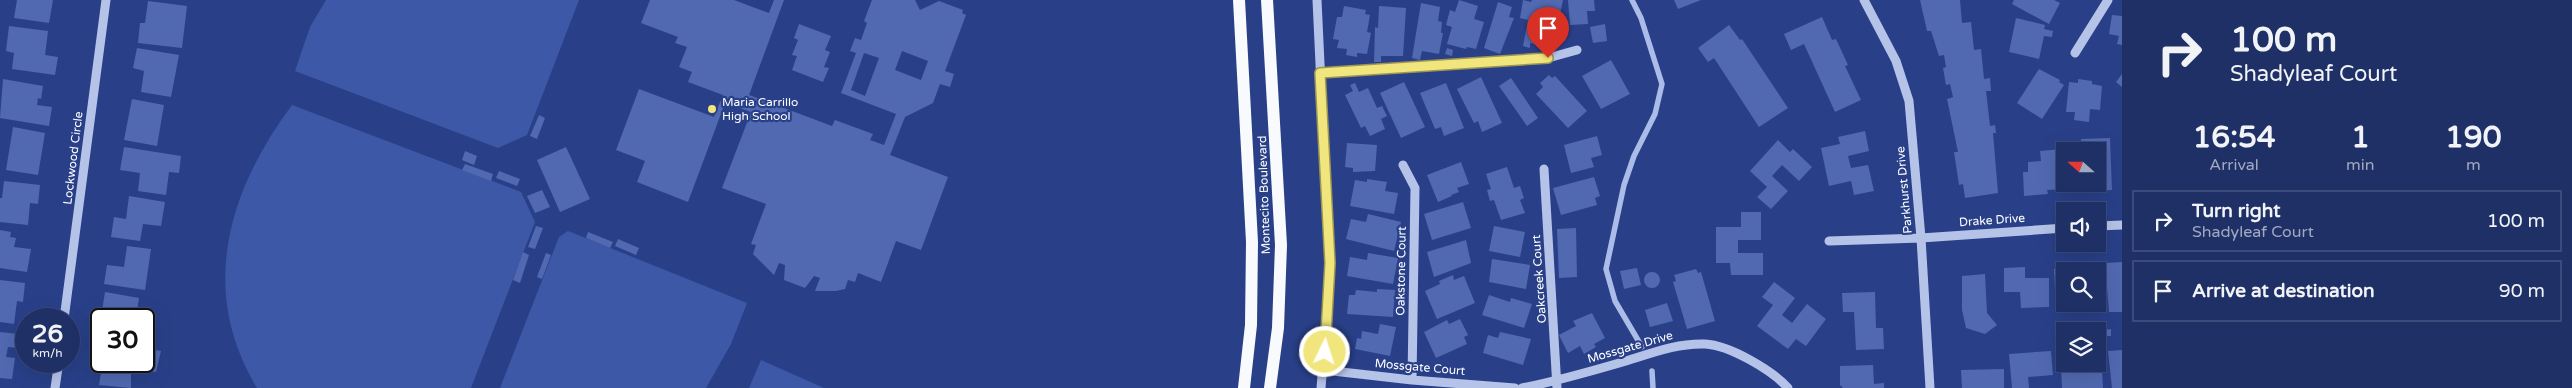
<!DOCTYPE html>
<style>
body{margin:0;font-family:"Varela Round",sans-serif;background:#2c3c70;color:#f1f3f6;height:100vh;display:flex;flex-direction:column;font-size:19px;white-space:nowrap}
*{box-sizing:border-box;margin:0}
p{font-size:16px;color:#a1a9c0}
.icon{flex:none;width:28px;height:28px;fill:none;stroke:currentColor;stroke-width:2;stroke-linecap:round;stroke-linejoin:round}
.map{position:relative;flex:1;overflow:hidden}
.sheet{display:flex;flex-direction:column;background:#1f3067;width:450px}
.sheet>*{flex:none}
.top-card{background:#1f3067;color:#f1f3f6;overflow:hidden}
.needle{width:32px;rotate:291deg}
.controls{position:absolute;left:2056px;top:142px;display:grid;gap:10px}
.controls a{display:grid;place-items:center;width:50px;height:50px;border-radius:0px;background:#1f3067;box-shadow:0 5px 20px #0002,0 0 0 1px #3c4b7b;font-size:25px}
.speed{position:absolute;left:15px;top:308px;display:flex;gap:10px;font-size:25px;font-weight:700;text-align:center}
.speed>*{display:grid;place-content:center;width:65px;height:65px;border-radius:50%;background:#1f3067;box-shadow:0 5px 20px #0002,0 0 0 1px #3c4b7b;line-height:1}
.speed small{font-size:12px;font-weight:400}
.speed .limit{border:2px solid #111;border-radius:8px;background:#fff;color:#111}
.pin{position:absolute;display:grid;place-items:center;width:42px;height:42px;color:#fff;margin:-51px -21px;border-radius:50% 50% 50% 0;rotate:-45deg;box-shadow:0 0 5px #0007}
.pin .icon{rotate:45deg}
.me{position:absolute;width:55px;margin:-28px;rotate:4deg;stroke-linejoin:round;filter:drop-shadow(0 0 4px #0008)}
.turn{display:flex;align-items:center;gap:18px;height:105px;padding:0 25px;font-size:22px}
.turn .icon{width:65px;height:65px;stroke-width:2.5}
.turn b{display:block;font-size:35px;line-height:42px}
.eta{display:flex;justify-content:space-evenly;align-items:center;height:85px;text-align:center}
.eta b{font-size:30px;font-weight:800;line-height:35px}
ul{padding:0;list-style:none}
li{display:flex;align-items:center;gap:15px;height:62px;margin:0 10px 8px;padding:0 15px;border:2px solid #3c4b7b;border-radius:0px}
li div{flex:1}
li b{display:block;font-size:19px}
li em{font-style:normal}
main{display:flex;flex:1;min-height:0}
.map>svg:first-child{display:block}
.green{fill:#3d58a6}
.lines{fill:none;stroke-linecap:round;stroke-linejoin:round}
.stream{stroke:#abbce9;stroke-width:5.5}
.building{fill:#5169b1;fill-rule:evenodd}
.minor{stroke:#b6c3e9;stroke-width:9}
.major{stroke:#f9fafe;stroke-width:12}
.route-casing{stroke:#9c9651;stroke-width:12}
.route{stroke:#f0e67d;stroke-width:9}
.poi-dot{fill:#f0e67d;stroke:#294089;stroke-width:2}
.labels{text-anchor:middle;stroke-width:4.5;stroke-linejoin:round;paint-order:stroke}
.poi-label{font-size:12px;fill:#fff;stroke:#294089;text-anchor:start}
.street-label{font-size:12px;fill:#fff;stroke:#294089}
</style>
<main>
<div class="map">
<svg width="2122" height="388" viewBox="0 0 2122 388">
<rect width="100%" height="100%" fill="#294089"/>
<path class="green" d="M326,0H579L527,135L498,148L295,71L310,27Z
M292,105L521,192L535,222L471,388H257C198,290 228,191 292,105Z
M568,231L747,303L731,344L706,388H500L559,237Z
M761,360L824,388H749Z"/>
<g class="lines">
<path class="stream" d="M1632,0L1641,18L1662,84L1655,114L1634,156L1624,185L1606,269L1615,301L1642,347
M1652,371L1653,388"/>
</g>
<path class="building" d="M17,0H53L49,23L14,18Z
M650,0H734L769,13L774,0H784L749,95L832,126L835,120L873,134L870,140L884,145L896,114L841,93L856,53L850,51L855,38L861,40L867,23L864,21L872,0H915L920,10L939,1L963,10L962,13L966,15L945,71L954,74L950,87L940,84L933,103L905,117L890,155L948,177L921,250L896,241L881,282L858,273L855,282L848,280L845,289L836,291H815L820,278L814,276L805,288L784,280L785,265L779,263L774,275L753,254L756,245L751,244L766,204L722,188L751,112L725,103L688,202L637,182L645,161L616,150L639,89L714,117L723,95L688,82L692,72L679,67L687,47L675,43L678,37L641,23ZM902,51L928,61L921,80L895,70ZM864,53L879,58L865,96L851,90Z
M1459,0L1478,6L1474,19L1484,22L1476,49L1467,47L1466,49L1447,44L1452,27L1446,25L1450,10L1455,12Z
M1523,0L1531,2L1532,0H1563L1554,42L1545,40L1544,46L1530,43V48L1523,46L1528,20L1520,18Z
M1568,0H1594L1595,11H1587L1588,24L1570,25Z
M1674,0H1701L1678,9Z
M1920,0H1960L1962,23L1971,22L1974,50L1981,49L1984,79L1990,78L1991,91H1986L1990,126L1995,125L1996,133H1993L1998,193L1965,198L1963,184L1959,185L1954,152H1958L1947,99L1953,97L1950,84L1946,85L1943,68L1946,67L1944,55L1939,56L1931,31H1927Z
M2014,0H2054L2060,3L2049,24L2012,4Z
M148,1L187,6L182,48L138,43L140,23H145Z
M1498,2L1512,7L1509,17L1514,18L1500,54L1484,48Z
M1421,3L1440,7L1438,21L1442,22L1441,33H1443L1439,54L1422,51L1420,60L1412,58Z
M1344,6L1366,10L1365,14L1370,15L1367,32L1371,33L1367,54L1357,53V57L1346,55L1347,49L1337,48L1339,40L1333,39L1337,17H1342Z
M1379,6L1406,8L1403,56H1381V62H1374L1375,27L1378,28Z
M2112,15L2122,16V45L2117,44L2119,36L2109,34Z
M1822,17L1832,40L1836,39L1848,65L1845,66L1861,100L1835,112L1804,44L1791,50L1784,34Z
M2016,18L2045,25L2044,29L2053,31L2052,37L2044,36L2039,59L2009,52Z
M799,24L831,36L825,50L830,52L824,67L829,68L823,82L792,70L797,56L792,55L798,40L794,38Z
M1605,24L1607,41L1593,43L1590,27Z
M1729,25L1740,40L1742,39L1788,108L1759,127L1714,58L1708,62L1698,48Z
M9,26L48,31L45,55L58,57L55,75L12,69L14,53L6,51Z
M137,48L179,55L171,97L141,92L144,71L133,68Z
M1447,48L1453,50L1452,56L1445,54Z
M1611,60L1630,94L1601,109L1582,76Z
M2039,69L2060,80L2059,82L2064,85L2042,119L2017,103Z
M2122,74V87L2116,82Z
M1549,75L1552,78L1555,76L1587,111L1568,128L1536,94L1543,87L1540,83Z
M1481,77L1502,123L1482,132L1478,121L1474,123L1457,89Z
M1511,78L1538,118L1527,126L1499,86Z
M3,79L43,86L41,99L38,98L37,105L52,107L49,126L0,118Z
M2078,79L2092,81V84L2102,86L2100,110L2090,109L2089,122L2074,120L2075,112H2066L2069,82L2078,83Z
M1404,82L1425,127L1401,138L1380,93Z
M1355,83L1359,92L1368,88L1377,108L1382,106L1387,116L1381,119L1385,129L1370,136L1365,126L1361,128L1345,95L1353,91L1350,85Z
M1446,83L1464,128L1444,136L1441,127L1435,129L1420,93Z
M132,99L164,105L157,146L124,140Z
M539,115L545,118L537,139L530,136Z
M13,127L45,133L38,175L6,170Z
M1865,131L1869,151L1848,156L1851,168L1868,165L1874,191L1854,195L1851,181L1829,186L1821,148L1840,144L1838,137Z
M1597,136L1602,155L1591,158L1594,167L1571,173L1564,145Z
M2110,138L2112,190L2079,192V184H2098V151H2082L2081,139Z
M1778,140L1790,152L1793,149L1812,167L1799,181L1782,165L1772,176L1788,191L1771,209L1757,197L1767,187L1750,171Z
M1347,143L1377,145L1375,171L1353,172V168L1345,167Z
M124,147L181,156L179,173L169,172L166,195L138,191L140,173L120,170Z
M566,147L590,199L560,212L537,160Z
M2063,149L2066,189L2047,190L2048,194L2024,196L2023,172H2028V162L2041,161L2040,151Z
M465,151L477,156L474,165L462,160Z
M1461,162L1469,184L1457,188L1459,192L1451,195L1452,196L1438,202L1427,175Z
M465,164L493,174L491,181L462,170Z
M1507,167L1514,188L1520,186L1524,198L1520,200L1525,213L1501,220L1494,200L1490,201L1487,190L1491,189L1486,174Z
M499,171L520,179L517,186L496,178Z
M1594,177L1600,196L1595,198L1597,205L1561,215L1553,188Z
M1367,179L1387,182L1385,191L1398,193L1394,214L1350,206L1355,180L1367,182Z
M4,181L40,185L38,204L30,203L28,225L0,222V198H2Z
M542,190L550,207L535,213L527,196Z
M129,196L165,202L161,226L143,224L140,241L111,237L114,217L126,219Z
M1463,202L1471,228L1432,240L1424,214Z
M1741,212H1761V240H1738V253H1763V275H1731L1730,263H1716V227H1741Z
M1368,214L1401,222L1394,251L1346,239L1351,219L1366,222Z
M536,226L543,228L535,249L528,247Z
M1494,226L1525,232L1520,257L1489,251Z
M1576,228L1577,277L1559,278L1557,229Z
M0,230L11,232L10,237L16,238L14,247L31,249L27,272L0,268Z
M588,232L613,242L610,248L586,238Z
M618,239L639,248L636,255L615,246Z
M1466,240L1471,263L1434,277L1427,252Z
M127,246L151,249L145,290L104,284L107,265L124,267Z
M523,252L529,255L520,283L513,280Z
M546,253L551,255L542,279L537,277Z
M1368,253L1398,258L1393,284L1347,276L1350,257L1367,260Z
M1492,259L1530,265L1526,289L1489,282Z
M2122,262V312H2109L2105,263Z
M2096,264V271H2065V304H2080L2081,309L2056,310L2054,269Z
M2025,267V278H2049V307L2021,308L2020,292H2004V268Z
M1637,268L1641,285L1624,289L1620,271Z
M1696,269L1698,273L1701,272L1715,321L1687,329L1673,282L1676,281L1674,275Z
M1644 280a8 8 0 1 1 16 0a8 8 0 1 1-16 0Z
M1985,274L1987,313L1997,325L1985,334L1966,328L1962,310V276Z
M1453,275L1454,280L1464,276L1475,303L1437,319L1425,291L1440,284L1439,281Z
M0,280L25,283L23,302L17,301L14,324L0,322Z
M1774,282L1795,298L1782,315L1792,323L1807,304L1826,319L1806,346L1796,339L1788,349L1757,326L1773,305L1762,297Z
M1377,289L1395,290L1393,317L1347,314L1349,295H1355L1356,290L1377,292Z
M105,292L139,298L136,319L101,317Z
M1875,292L1876,328H1883L1884,349L1856,350L1854,312H1843L1842,293Z
M1489,295L1510,302L1511,298L1532,304L1524,328L1482,315Z
M1667,303L1673,321L1650,327L1645,310Z
M1592,313L1605,338L1594,344L1596,347L1584,354L1580,346L1568,353L1559,335L1576,326L1573,321Z
M1460,319L1468,335L1464,337L1467,344L1436,358L1424,332L1447,320L1449,324Z
M1380,324L1396,327L1390,356L1355,349L1357,338L1361,339L1362,331L1378,334Z
M144,328H148L146,341H144Z
M2111,329V336H2104V330Z
M0,332L19,334L20,337L17,348L8,347L6,357L15,358L12,379L0,378Z
M1500,332L1531,339L1523,365L1483,353L1488,335L1498,338Z
M99,340H101V362L95,361Z
M144,348L161,351L156,372L131,368V388L99,385L103,361H144Z
M2122,350V388H2112L2108,351Z
M2051,351L2053,375L2028,377L2029,388H2012L2009,354Z
M2088,364V371H2102L2103,388H2062L2061,365Z
M1873,365L1874,384L1884,383V388H1843L1840,385V366Z
M2004,369V388H1962L1961,370Z"/>
<g class="lines">
<path class="minor" d="M1317,0L1330,277L1321,388
M1864,0L1896,61L1909,101L1921,238L1930,388
M2075,53L2108,0
M1320,73L1548,58L1577,50
M1403,165L1415,188L1412,380
M1544,169L1557,388
M2098,226L2122,225
M1829,241L1921,238L2065,228
M64,319L106,0
M1324,370L1412,380L1515,388
M55,388L59,361
M1522,388C1558,381 1592,371 1626,361C1652,353 1677,343 1705,344C1729,345 1772,370 1788,388"/>
<path class="major" d="M1239,0L1252,242L1251,325L1244,388
M1267,0L1281,245L1278,328L1270,388"/>
</g>
<g class="lines">
<defs>
<path id="route" d="M1325,352L1330,263L1320,73L1548,58"/>
</defs>
<use href="#route" class="route-casing"/>
<use href="#route" class="route"/>
</g>
<circle class="poi-dot" cx="712" cy="109" r="5"/>
<g class="labels">
<g class="poi-label">
<text x="722" y="106">Maria Carrillo<tspan x="722" dy="14">High School</tspan></text>
</g>
<g class="street-label">
<text transform="translate(73 158) rotate(-83)" y="4">Lockwood Circle</text>
<text transform="translate(1904 190) rotate(-95)" y="4">Parkhurst Drive</text>
<text transform="translate(1264 195) rotate(-92)" y="4">Montecito Boulevard</text>
<text transform="translate(1992 220) rotate(-4)" y="4">Drake Drive</text>
<text transform="translate(1401 271) rotate(-89)" y="4">Oakstone Court</text>
<text transform="translate(1539 279) rotate(-94)" y="4">Oakcreek Court</text>
<text transform="translate(1630 347) rotate(-16)" y="4">Mossgate Drive</text>
<text transform="translate(1420 367) rotate(5)" y="4">Mossgate Court</text>
</g>
</g>
</svg>
<div class="controls">
<a><svg class="needle" viewBox="-14 -14 28 28"><path d="M0-13l5 13h-10z" fill="#e53935"/><path d="M0 13l5-13h-10z" fill="#a1a9c0"/></svg></a>
<a><svg class="icon" aria-label="sound" viewBox="0 0 24 24"><path d="M4 9h4l5-4v14l-5-4H4zM17 9q2 3 0 6"/></svg></a>
<a><svg class="icon" aria-label="search" viewBox="0 0 24 24"><circle cx="10" cy="10" r="6"/><path d="M15 15l6 6"/></svg></a>
<a><svg class="icon" aria-label="layers" viewBox="0 0 24 24"><path d="M12 4l9 5-9 5-9-5zM3 14l9 5 9-5"/></svg></a>
</div>
<div class="speed"><div>26<small>km/h</small></div><div class="limit">30</div></div>
<div class="pin" style="left:1548px;top:58px;background:#d93025"><svg class="icon" aria-label="arrive" viewBox="0 0 24 24"><path d="M6 21V4h12l-3 4 3 4H6"/></svg></div>
<svg class="me" style="left:1325px;top:352px" viewBox="-20 -20 40 40"><circle r="17" fill="#f0e67d" stroke="#fff" stroke-width="3"/><path d="M0-11L8 9 0 5-8 9z" fill="#fff"/></svg>
</div>
<section class="sheet">
<div class="top-card">
<div class="turn"><svg class="icon" aria-label="right" viewBox="0 0 24 24"><path d="M7 20v-9h11M14 6l5 5-5 5"/></svg><div><b>100 m</b>Shadyleaf Court</div></div>
</div>
<div class="eta">
<div><b>16:54</b><p>Arrival</p></div>
<div><b>1</b><p>min</p></div>
<div><b>190</b><p>m</p></div>
</div>
<ul>
<li><svg class="icon" aria-label="right" viewBox="0 0 24 24"><path d="M7 20v-9h11M14 6l5 5-5 5"/></svg><div><b>Turn right</b><p>Shadyleaf Court</p></div><em>100 m</em></li>
<li><svg class="icon" aria-label="arrive" viewBox="0 0 24 24"><path d="M6 21V4h12l-3 4 3 4H6"/></svg><div><b>Arrive at destination</b></div><em>90 m</em></li>
</ul>
</section>
</main>
